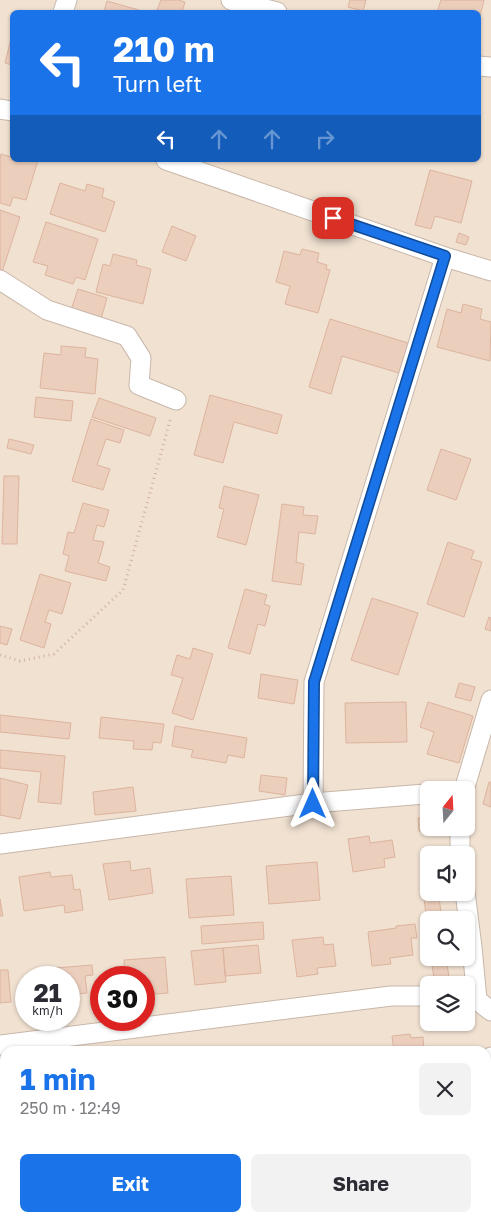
<!DOCTYPE html>
<meta charset="utf-8">
<style>
body{margin:0;font-family:"Golos Text",sans-serif;background:#f2f2f3;color:#2b2b33;height:100vh;display:flex;flex-direction:column;font-size:19px;white-space:nowrap}
*{box-sizing:border-box;margin:0}
p{font-size:16px;color:#7c7c81}
.icon{flex:none;width:28px;height:28px;fill:none;stroke:currentColor;stroke-width:2;stroke-linecap:round;stroke-linejoin:round}
.map{position:relative;flex:1;overflow:hidden}
.sheet{position:absolute;left:0px;top:1046px;width:491px;height:176px;display:flex;flex-direction:column;background:#fff;border-radius:15px 15px 0 0;box-shadow:0 1px 4px #0004}
.sheet>*{flex:none}
.hud{position:absolute;left:10px;top:10px;width:471px;height:152px;border-radius:8px;box-shadow:0 1px 4px #0004;background:#1a73e8;color:#fff;overflow:hidden}
.needle{width:32px;rotate:18deg}
.tools{position:absolute;left:420px;top:781px;display:grid;gap:10px}
.tools a{display:grid;place-items:center;width:55px;height:55px;border-radius:8px;background:#fff;box-shadow:0 1px 4px #0004;font-size:25px}
.speed{position:absolute;left:15px;top:966px;display:flex;gap:10px;font-size:25px;font-weight:700;text-align:center}
.speed>*{display:grid;place-content:center;width:65px;height:65px;border-radius:50%;background:#fff;box-shadow:0 1px 4px #0004;line-height:1}
.speed small{font-size:12px;font-weight:400}
.speed .limit{border:8px solid #d22;background:#fff;color:#111}
.pin{position:absolute;display:grid;place-items:center;width:42px;height:42px;color:#fff;margin:-21px;border-radius:10px;box-shadow:0 2px 8px #0006}
.me{position:absolute;width:55px;margin:-28px;rotate:0deg;stroke-linejoin:round;filter:drop-shadow(0 0 4px #0008)}
.turn{display:flex;align-items:center;gap:18px;height:105px;padding:0 20px;font-size:22px}
.turn .icon{width:65px;height:65px;stroke-width:2.5}
.turn b{display:block;font-size:35px;line-height:42px}
.lanes{display:flex;align-items:center;height:48px;padding:0 20px;background:#0003;justify-content:center;gap:25px;direction:ltr}
.lanes .off{opacity:.35}
.round{display:grid;place-items:center;flex:none;width:52px;height:52px;border-radius:8px;background:#f2f2f3}
.headline{display:flex;align-items:center;justify-content:space-between;height:85px;padding:0 20px}
h1{font-size:30px;font-weight:700;line-height:38px;color:#1a73e8}
.primary-button{display:flex;gap:10px;margin-top:auto;padding:10px 20px}
.primary-button a{flex:1;height:58px;border-radius:8px;background:#1a73e8;color:#fff;font-size:20px;font-weight:700;line-height:58px;text-align:center}
.primary-button a+a{background:#f2f2f3;color:#2b2b33}
.map>svg:first-child{display:block}
.residential{fill:#f0e1d1;fill-rule:evenodd}
.building{fill:#eccebc;stroke:#ddb49e}
.lines{fill:none;stroke-linecap:round;stroke-linejoin:round}
.minor-casing{stroke:#c9b7aa;stroke-width:21}
.path{stroke:#d1b19f;stroke-width:3;stroke-dasharray:1 4;stroke-linecap:butt}
.minor{stroke:#fff;stroke-width:19}
.route-casing{stroke:#114b97;stroke-width:12}
.route{stroke:#1a73e8;stroke-width:9}
</style>
<div class="map">
<svg width="491" height="1222" viewBox="0 0 491 1222">
<rect width="100%" height="100%" fill="#faf0e1"/>
<path class="residential" d="M0,0H491V1222H0ZM12,12H479V160H12ZM429,790H466V828H429ZM429,855H466V892H429ZM429,920H466V958H429ZM26,978H69V1020H26ZM101,978H144V1020H101ZM429,985H466V1022H429ZM5,1051H486V1218H5Z"/>
<path class="building" d="M161,0H178L185,2L182,12H165L157,10Z
M350,0H366L363,11L348,7Z
M441,0H484L479,21V12H437Z
M107,1L139,10L138,12H104Z
M12,35V65L5,63Z
M12,151V160H38L26,200L13,197L10,206L0,203V159L1,154L11,157Z
M430,170L472,181L461,223L435,216L431,229L415,225Z
M60,183L85,191L87,184L104,189L102,197L115,202L105,232L50,214Z
M0,210L20,217L2,272L0,271Z
M46,222L98,239L85,280L76,277L73,284L45,275L48,266L33,262Z
M172,226L196,236L186,261L162,252Z
M459,233L469,237L466,245L456,242Z
M302,249L319,253L317,262L327,265L326,269L330,270L318,313L285,304L290,286L276,282L284,251L300,255Z
M113,254L137,260L136,265L151,269L143,304L96,292L103,264L110,266Z
M78,289L107,298L101,319L71,310Z
M463,304L482,309L480,319L491,322L490,361L437,347L447,309L461,313Z
M330,319L408,343L399,373L342,356L331,394L309,387Z
M61,346L86,348L85,357L98,359L95,394L40,388L44,353L61,355Z
M210,395L282,415L277,434L234,422L223,463L194,455Z
M36,397L73,401L71,421L34,417Z
M99,398L156,418L150,436L92,417Z
M91,419L124,430L120,443L106,439L97,465L110,469L103,490L72,481Z
M9,439L34,445L31,454L7,448Z
M441,449L471,459L456,500L427,490Z
M4,476H19L17,544H2Z
M224,486L259,495L246,545L217,537L224,509L219,508Z
M83,503L109,510L104,527L97,525L93,540L104,542L98,563L110,567L106,581L65,571L69,556L63,554L68,532L74,533Z
M282,504L304,507L303,515L318,516L315,534L299,532L296,562L304,564L301,585L272,581Z
M448,542L474,551L471,559L482,562L464,617L427,604Z
M40,574L71,583L62,614L49,610L45,622L51,624L44,648L20,640Z
M245,589L267,595L264,604L270,606L265,626L258,624L250,654L228,648Z
M372,598L418,613L398,675L351,660Z
M489,617L491,618V631L485,629Z
M0,626L12,629L7,645L0,643Z
M193,648L213,654L193,720L172,713L183,678L171,675L177,655L190,659Z
M261,674L298,680L294,704L258,698Z
M459,683L475,687L471,701L455,697Z
M406,702L407,742L346,743L345,703Z
M428,702L473,716L459,763L427,754L434,732L420,727Z
M0,715L71,723L69,739L0,732Z
M101,717L164,724L161,743L153,742L152,750L133,749L134,741L99,738Z
M175,726L247,738L244,758L228,755L226,763L191,757L193,750L172,746Z
M0,750L65,756L61,804L38,802L41,772L0,768Z
M261,775L287,778L285,795L259,791Z
M0,778L28,785L20,819L0,815Z
M489,782H491V807L483,804Z
M133,787L136,811L95,815L93,792Z
M428,817L429,830L419,831L418,818Z
M369,836L370,843L392,840L395,857L384,859L385,867L353,872L348,839Z
M130,861L131,871L150,868L153,893L109,900L103,864Z
M317,862L320,900L269,904L266,866Z
M50,872L51,877L72,875L74,890L80,889L83,910L65,913L64,905L24,911L19,877Z
M231,876L234,915L189,918L186,879Z
M439,897L442,920H429V938L424,899Z
M0,899L3,916H0Z
M263,922L264,939L202,944L201,926Z
M415,924L417,938H411L413,955L390,958L391,964L372,966L368,932L396,928V926Z
M323,937L324,945L333,944L336,966L317,968L318,974L297,977L292,940Z
M258,945L261,973L225,976L223,948Z
M223,948L226,982L195,985L191,951Z
M165,957L168,993L144,995V978H125L124,960Z
M431,958H446L449,977L434,979Z
M92,965L93,975L85,976L87,993L69,995V978H44L43,969Z
M0,970H8L11,1002L0,1003Z
M410,1034L411,1038L423,1037L424,1051H394L392,1036Z
M0,1086H1L2,1090L5,1089V1119L0,1120Z
M0,1127H5V1139L0,1140Z
M486,1189H491V1207L486,1208Z
M5,1193V1218H13V1222H0V1194Z"/>
<g class="lines">
<defs>
<path id="minor" d="M231,0L277,12
M63,12L67,0
M479,66L491,67
M0,109L12,111
M166,160L445,257L491,271
M0,280L47,310L127,336L141,358L139,385L176,400
M464,790L491,700
M313,803L314,682L445,257
M0,844L313,803L425,794L429,795
M460,855V828
M465,892L472,947L477,1000
M466,999L477,1000L491,1011
M0,1045L391,996H429
M491,1057L489,1070L491,1072
M486,1164H491
M334,1222L371,1220L377,1218"/>
</defs>
<use href="#minor" class="minor-casing"/>
<path class="path" d="M0,655L20,661L54,654L123,590L171,417"/>
<use href="#minor" class="minor"/>
</g>
<g class="lines">
<defs>
<path id="route" d="M313,804L314,682L445,256L333,218"/>
</defs>
<use href="#route" class="route-casing"/>
<use href="#route" class="route"/>
</g>
</svg>
<div class="tools">
<a><svg class="needle" viewBox="-14 -14 28 28"><path d="M0-13l5 13h-10z" fill="#e53935"/><path d="M0 13l5-13h-10z" fill="#7c7c81"/></svg></a>
<a><svg class="icon" aria-label="sound" viewBox="0 0 24 24"><path d="M4 9h4l5-4v14l-5-4H4zM17 9q2 3 0 6"/></svg></a>
<a><svg class="icon" aria-label="search" viewBox="0 0 24 24"><circle cx="10" cy="10" r="6"/><path d="M15 15l6 6"/></svg></a>
<a><svg class="icon" aria-label="layers" viewBox="0 0 24 24"><path d="M12 4l9 5-9 5-9-5zM3 14l9 5 9-5"/></svg></a>
</div>
<div class="speed"><div>21<small>km/h</small></div><div class="limit">30</div></div>
<div class="pin" style="left:333px;top:218px;background:#d93025"><svg class="icon" aria-label="arrive" viewBox="0 0 24 24"><path d="M6 21V4h12l-3 4 3 4H6"/></svg></div>
<svg class="me" style="left:313px;top:804px" viewBox="-20 -20 40 40"><path d="M0-17L14 15 0 8-14 15z" fill="#1a73e8" stroke="#fff" stroke-width="4"/></svg>
<div class="hud">
<div class="turn"><svg class="icon" aria-label="left" viewBox="0 0 24 24"><path d="M17 20v-9H6M10 6l-5 5 5 5"/></svg><div><b>210 m</b>Turn left</div></div>
<div class="lanes"><svg class="icon" aria-label="left" viewBox="0 0 24 24"><path d="M17 20v-9H6M10 6l-5 5 5 5"/></svg><svg class="icon off" aria-label="ahead" viewBox="0 0 24 24"><path d="M12 20V5M6 11l6-6 6 6"/></svg><svg class="icon off" aria-label="ahead" viewBox="0 0 24 24"><path d="M12 20V5M6 11l6-6 6 6"/></svg><svg class="icon off" aria-label="right" viewBox="0 0 24 24"><path d="M7 20v-9h11M14 6l5 5-5 5"/></svg></div>
</div>
<section class="sheet">
<div class="headline"><div><h1>1 min</h1><p>250 m · 12:49</p></div><a class="round"><svg class="icon" aria-label="close" viewBox="0 0 24 24"><path d="M6 6l12 12M18 6L6 18"/></svg></a></div>
<div class="primary-button"><a>Exit</a><a>Share</a></div>
</section>
</div>
